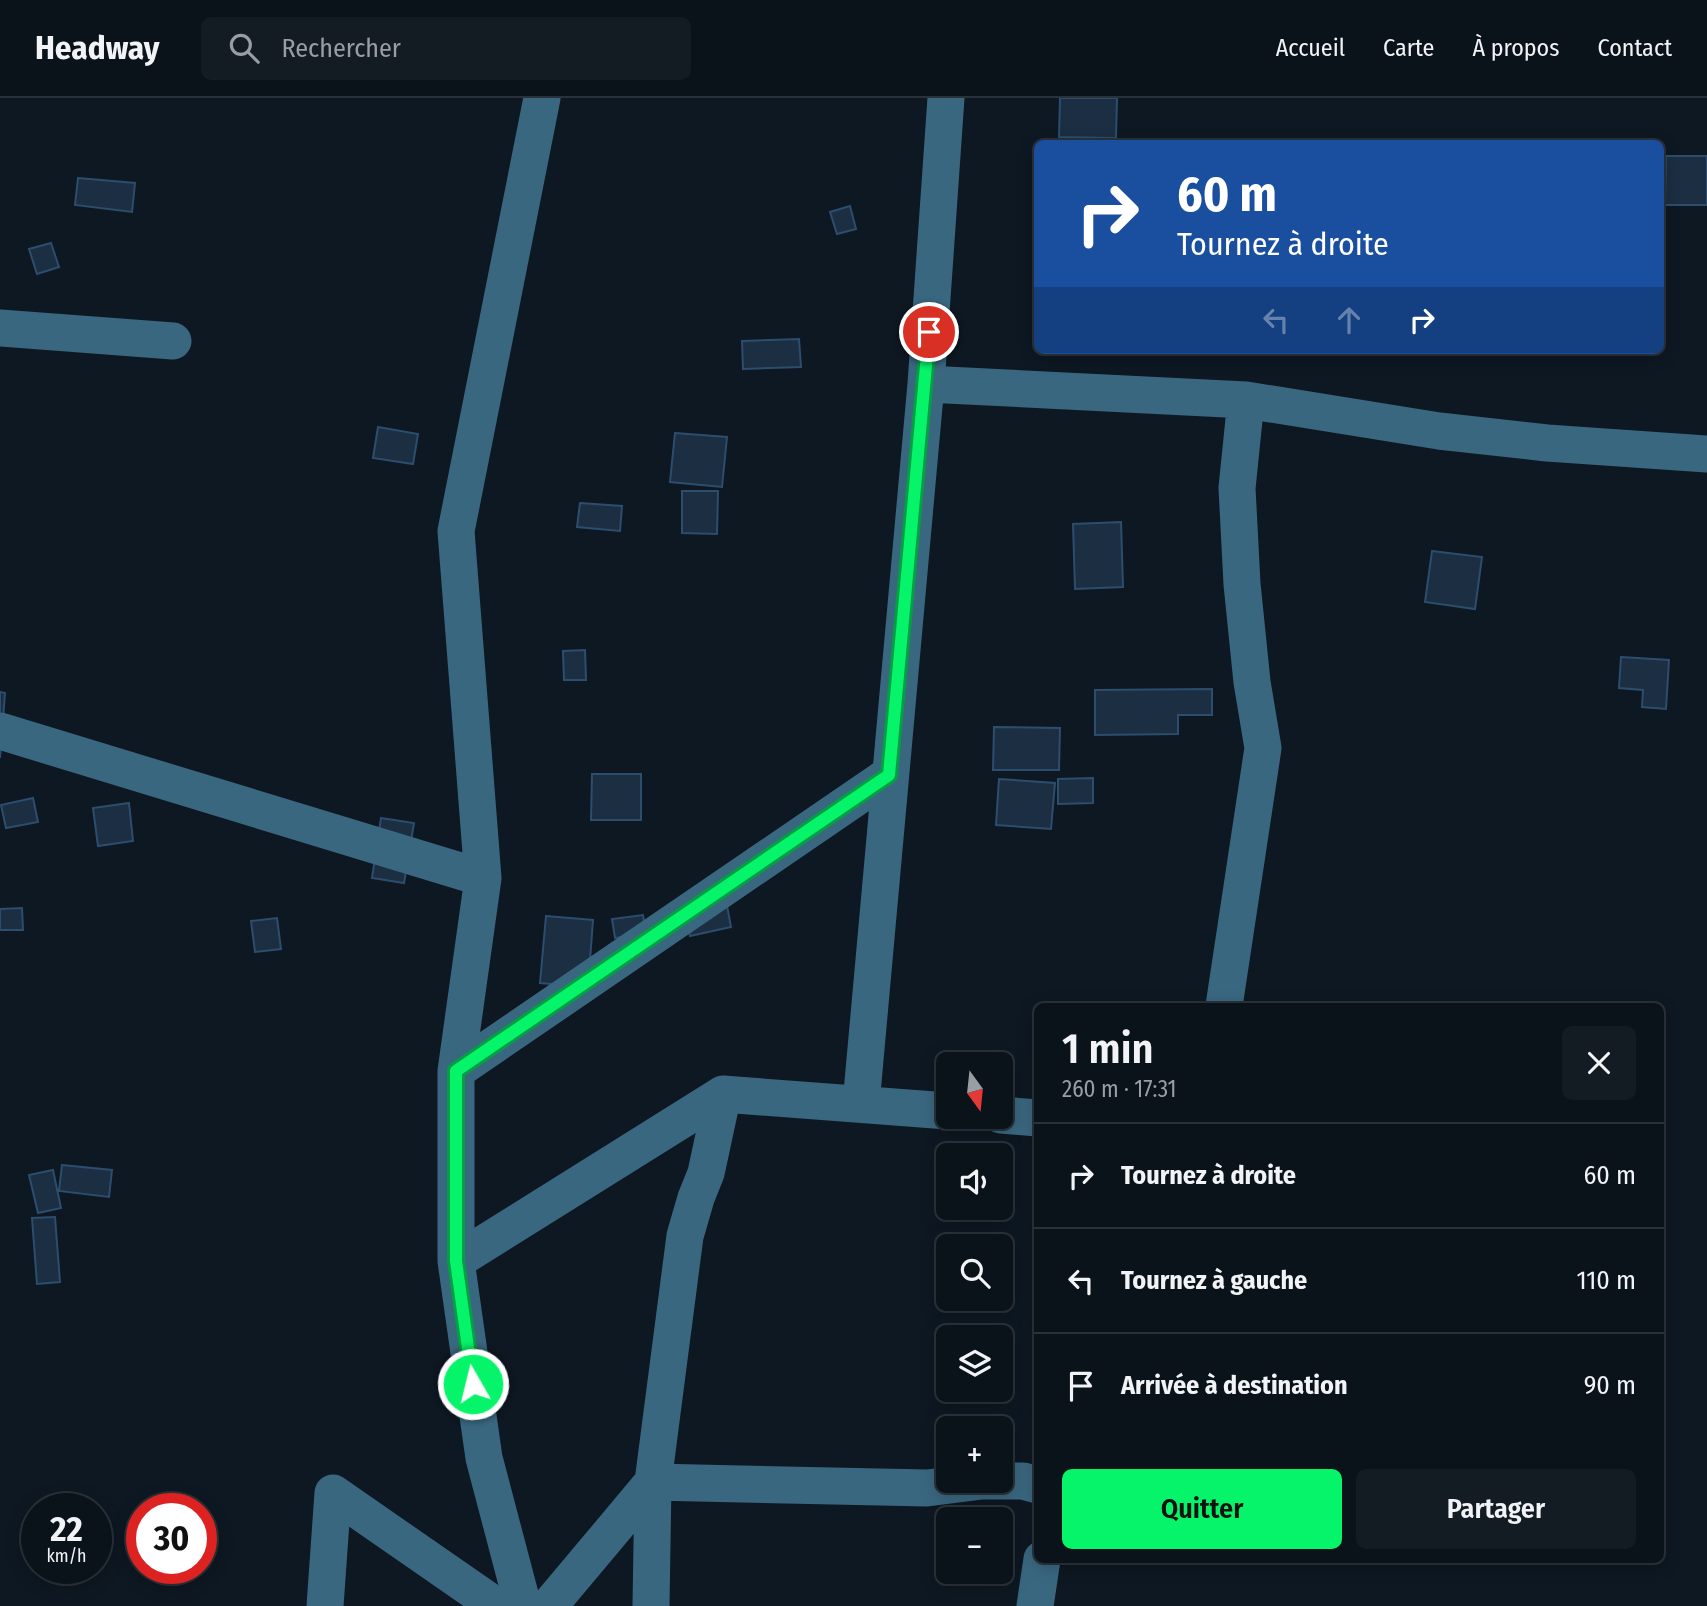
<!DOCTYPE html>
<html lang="fr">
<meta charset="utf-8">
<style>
body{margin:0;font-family:"Fira Sans Condensed",sans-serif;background:#131b23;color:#f1f3f6;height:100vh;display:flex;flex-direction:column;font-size:26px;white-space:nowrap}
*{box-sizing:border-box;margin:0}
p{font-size:23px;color:#999ea2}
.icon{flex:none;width:38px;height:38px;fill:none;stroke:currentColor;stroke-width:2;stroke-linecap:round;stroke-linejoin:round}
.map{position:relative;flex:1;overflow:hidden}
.panel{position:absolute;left:1034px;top:905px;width:630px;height:560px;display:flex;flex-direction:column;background:#0a121a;border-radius:10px;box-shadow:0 4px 18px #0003,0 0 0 2px #2a3239}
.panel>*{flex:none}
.guide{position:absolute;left:1034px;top:42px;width:630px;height:214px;border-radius:10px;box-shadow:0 4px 18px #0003,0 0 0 2px #2a3239;background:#1a4fa0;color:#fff;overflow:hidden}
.needle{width:46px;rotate:165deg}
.buttons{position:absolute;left:936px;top:954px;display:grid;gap:14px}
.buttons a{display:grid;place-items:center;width:77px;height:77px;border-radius:10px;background:#0a121a;box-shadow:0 4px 18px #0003,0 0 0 2px #2a3239;font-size:35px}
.speed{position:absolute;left:21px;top:1395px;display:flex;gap:14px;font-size:35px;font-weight:700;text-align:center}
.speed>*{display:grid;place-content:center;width:91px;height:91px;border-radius:50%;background:#0a121a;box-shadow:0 4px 18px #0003,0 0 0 2px #2a3239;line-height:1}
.speed small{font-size:18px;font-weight:400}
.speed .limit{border:10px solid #d22;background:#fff;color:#111}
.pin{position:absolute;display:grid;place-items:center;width:60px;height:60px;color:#fff;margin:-30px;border:4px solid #fff;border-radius:50%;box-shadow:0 2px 7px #0007}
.me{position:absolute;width:77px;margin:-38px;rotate:352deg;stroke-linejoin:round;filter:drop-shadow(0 0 5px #0008)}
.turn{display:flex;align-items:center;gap:24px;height:147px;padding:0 28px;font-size:32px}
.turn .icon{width:91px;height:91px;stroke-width:2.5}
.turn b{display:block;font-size:49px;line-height:60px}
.lanes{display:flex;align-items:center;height:66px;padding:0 28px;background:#0003;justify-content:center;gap:35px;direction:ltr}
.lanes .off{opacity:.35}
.round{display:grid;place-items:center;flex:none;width:74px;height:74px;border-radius:10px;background:#131b23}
.overview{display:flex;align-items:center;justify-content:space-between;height:119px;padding:0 28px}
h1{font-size:42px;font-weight:600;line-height:52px}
.action{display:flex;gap:14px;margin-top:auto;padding:14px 28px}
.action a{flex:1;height:80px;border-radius:10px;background:#06f469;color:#111;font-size:28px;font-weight:600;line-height:80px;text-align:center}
.action a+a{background:#131b23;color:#f1f3f6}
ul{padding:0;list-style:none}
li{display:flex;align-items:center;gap:21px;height:105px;padding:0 28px;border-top:2px solid #2a3239}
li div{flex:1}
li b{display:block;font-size:26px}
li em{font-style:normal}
header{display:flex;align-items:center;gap:42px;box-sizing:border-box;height:98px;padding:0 35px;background:#0a121a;border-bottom:2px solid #2a3239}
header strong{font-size:33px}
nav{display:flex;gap:38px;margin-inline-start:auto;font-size:24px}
.search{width:490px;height:63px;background:#131b23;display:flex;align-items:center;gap:18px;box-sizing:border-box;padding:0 24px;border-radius:10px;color:#999ea2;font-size:26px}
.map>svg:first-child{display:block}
.building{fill:#1b2e42;stroke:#2d4d6e;stroke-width:2}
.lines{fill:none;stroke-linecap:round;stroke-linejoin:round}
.minor{stroke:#3a6780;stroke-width:37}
.route-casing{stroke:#049f44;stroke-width:18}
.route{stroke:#06f469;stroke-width:12}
</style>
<header>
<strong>Headway</strong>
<div class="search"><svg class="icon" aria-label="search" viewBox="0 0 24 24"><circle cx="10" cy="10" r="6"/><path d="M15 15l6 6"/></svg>Rechercher</div>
<nav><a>Accueil</a><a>Carte</a><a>À propos</a><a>Contact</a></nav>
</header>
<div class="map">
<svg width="1707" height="1508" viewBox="0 0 1707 1508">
<rect width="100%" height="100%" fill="#0e1822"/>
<path class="building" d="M1060,0H1117L1116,40L1059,39Z
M1666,58H1707V107H1665Z
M78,80L135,85L132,114L75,107Z
M850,108L856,131L837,136L830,114Z
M51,145L59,169L37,176L29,151Z
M799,241L801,269L743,271L742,243Z
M378,329L418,336L413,366L373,360Z
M675,335L727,339L722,389L670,384Z
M682,393H718L717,436L682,435Z
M580,405L622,408L620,433L577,429Z
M1121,424L1123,489L1075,491L1073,426Z
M1432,453L1482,459L1475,511L1425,504Z
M585,552L586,582H564L563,553Z
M1621,559L1669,562L1666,611L1642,609L1643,592L1619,590Z
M1212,591V617H1178V636L1095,637V592Z
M0,594L5,595L0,660Z
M994,629L1060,630L1059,672H993Z
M592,676H641V722H591Z
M1093,680V705L1058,706V681Z
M999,681L1055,685L1051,731L996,727Z
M33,700L38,724L6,730L1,707Z
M129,705L133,743L98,748L93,710Z
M381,720L414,725L404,785L372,780Z
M726,802L731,829L690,838L684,811Z
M22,810L23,832H0V811Z
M643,817L646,835L615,840L612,821Z
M546,818L593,822L588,889L540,885Z
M277,820L281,851L255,854L251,823Z
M62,1067L112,1072L109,1099L59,1093Z
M53,1072L61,1110L38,1115L29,1077Z
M55,1119L60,1184L37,1186L32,1120Z"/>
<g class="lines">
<path class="minor" d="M0,230L173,243
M926,286L1246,302L1439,333L1547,345L1707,356
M0,633L483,780
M1224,908L1263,650L1252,584L1242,486L1237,390L1246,302
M456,973L889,677
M861,1006L926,286L946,0
M1001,1017L1038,1020
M456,1163L723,996L948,1013
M653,1384L927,1390L982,1383H1023L1038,1387
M333,1395L496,1508
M325,1508L333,1395
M523,1508L484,1360L456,1163V973L483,780L456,433L542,0
M549,1508L653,1384
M651,1508L653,1384L685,1138L696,1100L706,1075L723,996
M1035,1508L1042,1461"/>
</g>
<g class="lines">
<defs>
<path id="route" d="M473,1286L456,1163V973L889,677L929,234"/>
</defs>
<use href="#route" class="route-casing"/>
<use href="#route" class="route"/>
</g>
</svg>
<div class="buttons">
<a><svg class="needle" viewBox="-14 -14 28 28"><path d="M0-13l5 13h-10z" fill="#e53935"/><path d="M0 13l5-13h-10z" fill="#999ea2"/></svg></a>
<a><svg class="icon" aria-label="sound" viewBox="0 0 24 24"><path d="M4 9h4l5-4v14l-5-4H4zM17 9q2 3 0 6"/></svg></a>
<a><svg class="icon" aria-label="search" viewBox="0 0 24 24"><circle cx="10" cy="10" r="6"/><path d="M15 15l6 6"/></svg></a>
<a><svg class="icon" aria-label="layers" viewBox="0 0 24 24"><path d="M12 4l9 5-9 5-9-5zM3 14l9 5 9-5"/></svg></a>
<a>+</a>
<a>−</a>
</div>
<div class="speed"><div>22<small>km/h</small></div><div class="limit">30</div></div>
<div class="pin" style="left:929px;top:234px;background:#d93025"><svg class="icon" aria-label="arrive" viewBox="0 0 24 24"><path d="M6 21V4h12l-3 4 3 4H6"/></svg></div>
<svg class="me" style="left:473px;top:1286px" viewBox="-20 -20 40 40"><circle r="17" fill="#06f469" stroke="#fff" stroke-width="3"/><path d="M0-11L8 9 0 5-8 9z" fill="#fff"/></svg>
<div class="guide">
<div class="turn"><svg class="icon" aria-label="right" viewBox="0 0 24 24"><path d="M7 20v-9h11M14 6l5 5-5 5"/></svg><div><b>60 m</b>Tournez à droite</div></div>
<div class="lanes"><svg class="icon off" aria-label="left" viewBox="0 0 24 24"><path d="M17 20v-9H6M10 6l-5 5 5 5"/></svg><svg class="icon off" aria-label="ahead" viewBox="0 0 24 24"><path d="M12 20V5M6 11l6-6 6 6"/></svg><svg class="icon" aria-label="right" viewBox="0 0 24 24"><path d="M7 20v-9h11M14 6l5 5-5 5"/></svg></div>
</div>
<section class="panel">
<div class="overview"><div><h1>1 min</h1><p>260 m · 17:31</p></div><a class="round"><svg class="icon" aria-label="close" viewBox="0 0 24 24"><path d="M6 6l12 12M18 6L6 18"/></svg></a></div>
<ul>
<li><svg class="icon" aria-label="right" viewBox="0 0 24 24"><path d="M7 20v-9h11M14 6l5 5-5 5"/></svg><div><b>Tournez à droite</b></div><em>60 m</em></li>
<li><svg class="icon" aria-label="left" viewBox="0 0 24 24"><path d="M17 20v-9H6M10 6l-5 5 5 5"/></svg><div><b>Tournez à gauche</b></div><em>110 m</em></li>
<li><svg class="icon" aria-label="arrive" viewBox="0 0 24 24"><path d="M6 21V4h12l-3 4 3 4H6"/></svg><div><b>Arrivée à destination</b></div><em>90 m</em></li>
</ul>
<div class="action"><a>Quitter</a><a>Partager</a></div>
</section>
</div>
